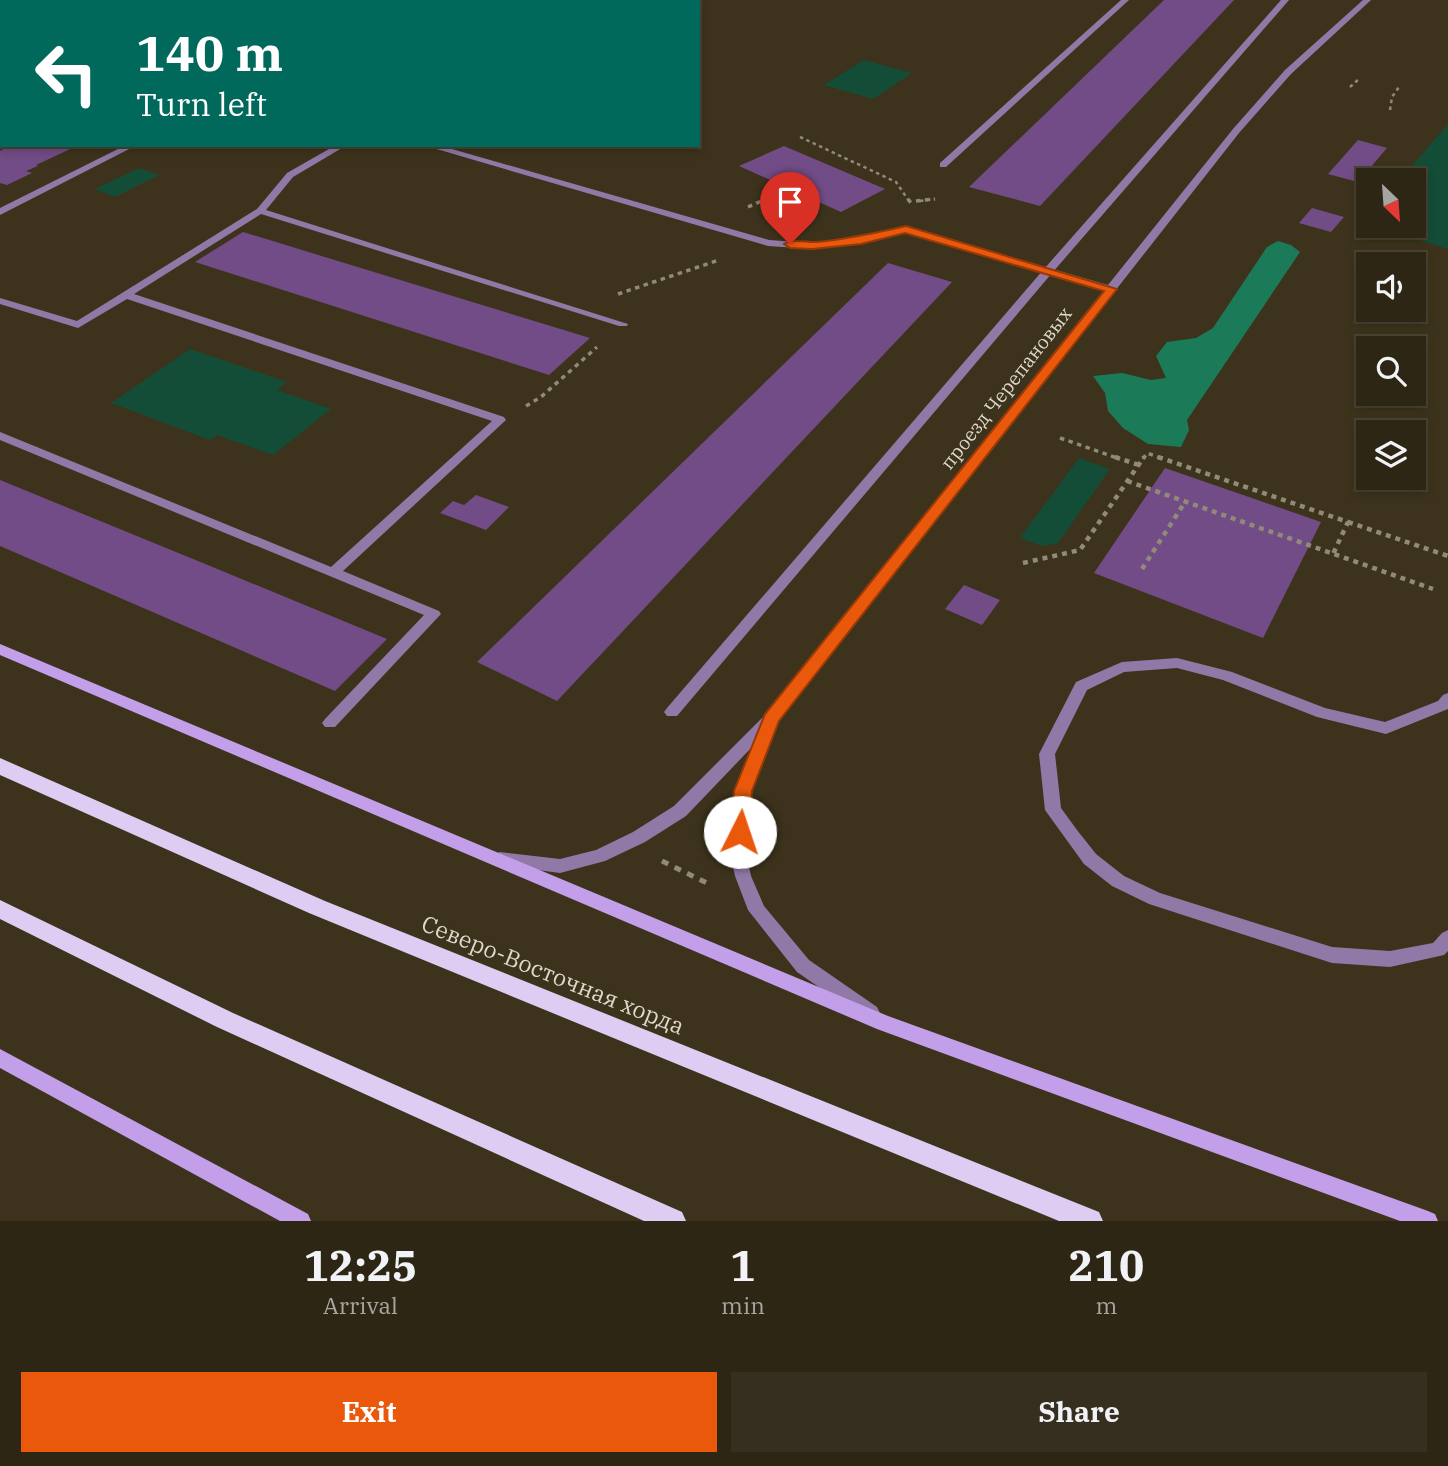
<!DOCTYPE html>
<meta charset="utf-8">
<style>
body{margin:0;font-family:"IBM Plex Serif",serif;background:#362e1e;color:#f1f3f6;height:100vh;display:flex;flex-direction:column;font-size:26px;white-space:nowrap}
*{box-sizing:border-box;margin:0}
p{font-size:23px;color:#a7a5a0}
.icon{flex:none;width:38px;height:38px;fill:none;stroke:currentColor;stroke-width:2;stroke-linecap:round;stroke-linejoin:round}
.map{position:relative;height:1221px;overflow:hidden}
.sheet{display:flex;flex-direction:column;background:#2e2615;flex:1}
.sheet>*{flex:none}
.banner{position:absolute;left:0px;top:0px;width:700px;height:147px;box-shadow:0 4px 10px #0003,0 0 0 2px #494334;background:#00695c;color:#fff;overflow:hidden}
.needle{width:46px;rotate:155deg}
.buttons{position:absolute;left:1356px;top:168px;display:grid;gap:14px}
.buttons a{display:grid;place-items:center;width:70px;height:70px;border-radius:0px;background:#2e2615;box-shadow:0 4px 10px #0003,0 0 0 2px #494334;font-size:35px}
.pin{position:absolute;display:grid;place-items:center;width:60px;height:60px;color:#fff;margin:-72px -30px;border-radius:50% 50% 50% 0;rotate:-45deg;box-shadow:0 0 7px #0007}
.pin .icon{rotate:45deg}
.me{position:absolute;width:77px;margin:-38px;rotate:4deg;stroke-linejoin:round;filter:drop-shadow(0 0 5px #0008)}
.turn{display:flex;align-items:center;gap:24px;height:147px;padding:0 21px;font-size:32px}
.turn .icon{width:91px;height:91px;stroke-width:2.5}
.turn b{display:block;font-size:49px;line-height:60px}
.eta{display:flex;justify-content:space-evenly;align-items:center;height:119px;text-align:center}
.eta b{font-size:42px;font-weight:700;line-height:49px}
.primary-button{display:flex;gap:14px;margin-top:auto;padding:14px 21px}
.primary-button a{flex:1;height:80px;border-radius:0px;background:#ea580c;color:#fff;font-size:28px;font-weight:700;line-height:80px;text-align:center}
.primary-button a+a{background:#362e1e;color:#f1f3f6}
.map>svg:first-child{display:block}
.green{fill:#134d37}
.forest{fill:#1b7a58}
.building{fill:#724c86}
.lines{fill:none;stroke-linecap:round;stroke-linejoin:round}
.path-far3{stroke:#928a78;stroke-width:2.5;stroke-dasharray:3.5 3.5;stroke-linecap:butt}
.path-far2{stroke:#928a78;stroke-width:3.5;stroke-dasharray:4.5 4.5;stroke-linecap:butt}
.path-far1{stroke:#928a78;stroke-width:4.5;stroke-dasharray:5 5;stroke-linecap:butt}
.path{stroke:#928a78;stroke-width:5;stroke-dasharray:7 7;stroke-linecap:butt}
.lane{fill:#9079a7;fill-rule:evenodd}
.street{fill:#9079a7;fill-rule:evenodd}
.secondary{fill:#c49fe9;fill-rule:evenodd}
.primary{fill:#deccf2;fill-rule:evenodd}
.route{fill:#ea580c;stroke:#983908;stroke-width:2}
.labels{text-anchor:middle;stroke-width:6;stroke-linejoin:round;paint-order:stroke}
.street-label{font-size:19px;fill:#dfd8cb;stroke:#3d331c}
.near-street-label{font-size:23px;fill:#dfd8cb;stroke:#3d331c}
</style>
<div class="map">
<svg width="1448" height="1221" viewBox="0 0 1448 1221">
<rect width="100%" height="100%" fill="#3d331c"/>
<path class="green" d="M864,60L912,73L873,99L824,85Z
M1448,124V249L1375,226H1414V180H1400Z
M139,168L159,175L115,197L95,189Z
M190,349L287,382L277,390L331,409L273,455L217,435L210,440L111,403Z
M1079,458L1110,469L1058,543L1042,546L1020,538Z"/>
<path class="forest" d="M1278,241L1291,245L1300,252L1187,420L1189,430L1181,447L1148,444L1123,428L1108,411L1105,393L1093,376L1122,373L1151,380L1166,378L1156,356L1167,342L1196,338L1213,328L1267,247Z"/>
<path class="building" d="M1164,0H1234L1040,206L969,187Z
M1358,140L1387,148L1358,182L1328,174Z
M12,145H79L36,165L38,166L26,171L32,173L7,185L0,183V151Z
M784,146L885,189L841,212L739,166Z
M1312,208L1344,217L1331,232L1299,223Z
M243,232L590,338L549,375L195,262Z
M888,263L952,282L557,701L477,662Z
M1165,468L1321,522L1263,638L1094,573Z
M0,480L215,568L387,639L335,691L0,546Z
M476,495L509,507L486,530L440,513L453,501L464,505Z
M964,585L1000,600L982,625L945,609Z"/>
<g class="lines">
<path class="path-far3" d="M1350,87L1360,78
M1390,110L1392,97L1399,87
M800,137L896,182L909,201
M762,201L789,188
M920,201L935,199"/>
<path class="path-far2" d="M908,199L911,203
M916,201L935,199
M748,207L766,199
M618,294L719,260
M526,406L541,397L597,347
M1060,438L1120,459
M1143,459L1147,453L1163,459"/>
<path class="path-far1" d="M1115,457L1139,465
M1158,457L1348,522L1333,554
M1127,481L1433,589
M1348,522L1448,556
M1023,563L1080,550L1144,457
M1142,569L1185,502"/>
<path class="path" d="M662,861L711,885"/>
<path class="lane" d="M263,0H273L261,2Z
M1121,0H1129L946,167H940V163Z
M1281,0H1289L1052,273L677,716H667L664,712L667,708L1044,269Z
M0,77H2L0,82Z
M0,122H2V128H0Z
M126,145H137L0,215V208Z
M336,145H347L293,177L266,210L628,324L627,326H619L261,214L134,294L504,417L506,420L343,571L439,611L441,614L335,727H325L322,723L325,719L424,615L0,440V432L331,567L492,421L127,299L78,328L0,304V298L77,321L257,209L287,173Z"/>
<path class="street" d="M1363,0H1371L1291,74L1239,133L775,724L751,791L746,853L751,876L764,906L809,960L877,1007L880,1013L877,1019L871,1021L865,1019L797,972L748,910L735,876L730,853L735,791L752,747L686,816L645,842L605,861L560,873L494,864L492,859L494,854L500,852L560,859L596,850L633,832L674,806L766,714L1104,290L906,233L861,244L812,249L768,246L423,145H438L769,240L812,243L861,238L906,227L1108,285L1233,129L1285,70Z
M0,22H2V27H0Z
M1177,658L1232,672L1325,708L1385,722L1438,701L1443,695L1448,693V709L1386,734L1317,717L1223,680L1177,668L1124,672L1087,690L1055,754L1061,808L1077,830L1096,854L1124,876L1160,893L1332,947L1390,951L1433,943L1442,933L1448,930V951L1444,955L1390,967L1332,963L1149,904L1112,886L1084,864L1045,810L1039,754L1076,682L1122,662Z"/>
<path class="secondary" d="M0,644L888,1016L1428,1211L1435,1214L1438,1221H1400L877,1029L0,655Z
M0,1049L308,1214L311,1221H280L0,1068Z"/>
<path class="primary" d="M0,758L325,901L1099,1212L1103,1221H1059L309,913L0,775Z
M0,900L233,1013L682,1212L686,1221H644L217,1027L0,919Z"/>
</g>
<path class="route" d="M906,226L1117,289L779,721L752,791L749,832L746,838L740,840L733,838L730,832L734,791L765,714L1104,291L905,233L861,244L812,249L790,248L784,244C793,238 806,243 817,242C847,239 876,233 906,226Z"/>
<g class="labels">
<g class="street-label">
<text transform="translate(1006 388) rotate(-52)" y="7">проезд Черепановых</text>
</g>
<g class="near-street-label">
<text transform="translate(553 975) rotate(22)" y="8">Северо-Восточная хорда</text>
</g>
</g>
</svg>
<div class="buttons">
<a><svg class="needle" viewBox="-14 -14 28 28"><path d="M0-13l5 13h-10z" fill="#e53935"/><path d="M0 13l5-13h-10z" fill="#a7a5a0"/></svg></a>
<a><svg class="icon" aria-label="sound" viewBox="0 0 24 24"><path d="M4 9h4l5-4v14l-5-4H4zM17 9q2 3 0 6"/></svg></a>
<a><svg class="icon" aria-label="search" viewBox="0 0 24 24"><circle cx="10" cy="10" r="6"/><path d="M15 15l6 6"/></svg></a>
<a><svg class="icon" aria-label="layers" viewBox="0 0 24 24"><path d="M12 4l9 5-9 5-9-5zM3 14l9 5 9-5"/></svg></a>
</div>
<div class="pin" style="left:790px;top:244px;background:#d93025"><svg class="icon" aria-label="arrive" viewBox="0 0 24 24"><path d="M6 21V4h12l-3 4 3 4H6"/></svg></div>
<svg class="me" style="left:740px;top:832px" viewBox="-20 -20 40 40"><circle r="19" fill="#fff"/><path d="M0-13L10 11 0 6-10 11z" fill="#ea580c"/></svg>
<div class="banner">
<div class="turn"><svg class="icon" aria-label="left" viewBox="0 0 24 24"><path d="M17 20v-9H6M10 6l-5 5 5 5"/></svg><div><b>140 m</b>Turn left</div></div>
</div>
</div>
<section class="sheet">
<div class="eta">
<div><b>12:25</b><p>Arrival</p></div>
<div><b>1</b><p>min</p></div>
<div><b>210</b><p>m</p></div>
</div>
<div class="primary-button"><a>Exit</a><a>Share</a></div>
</section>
